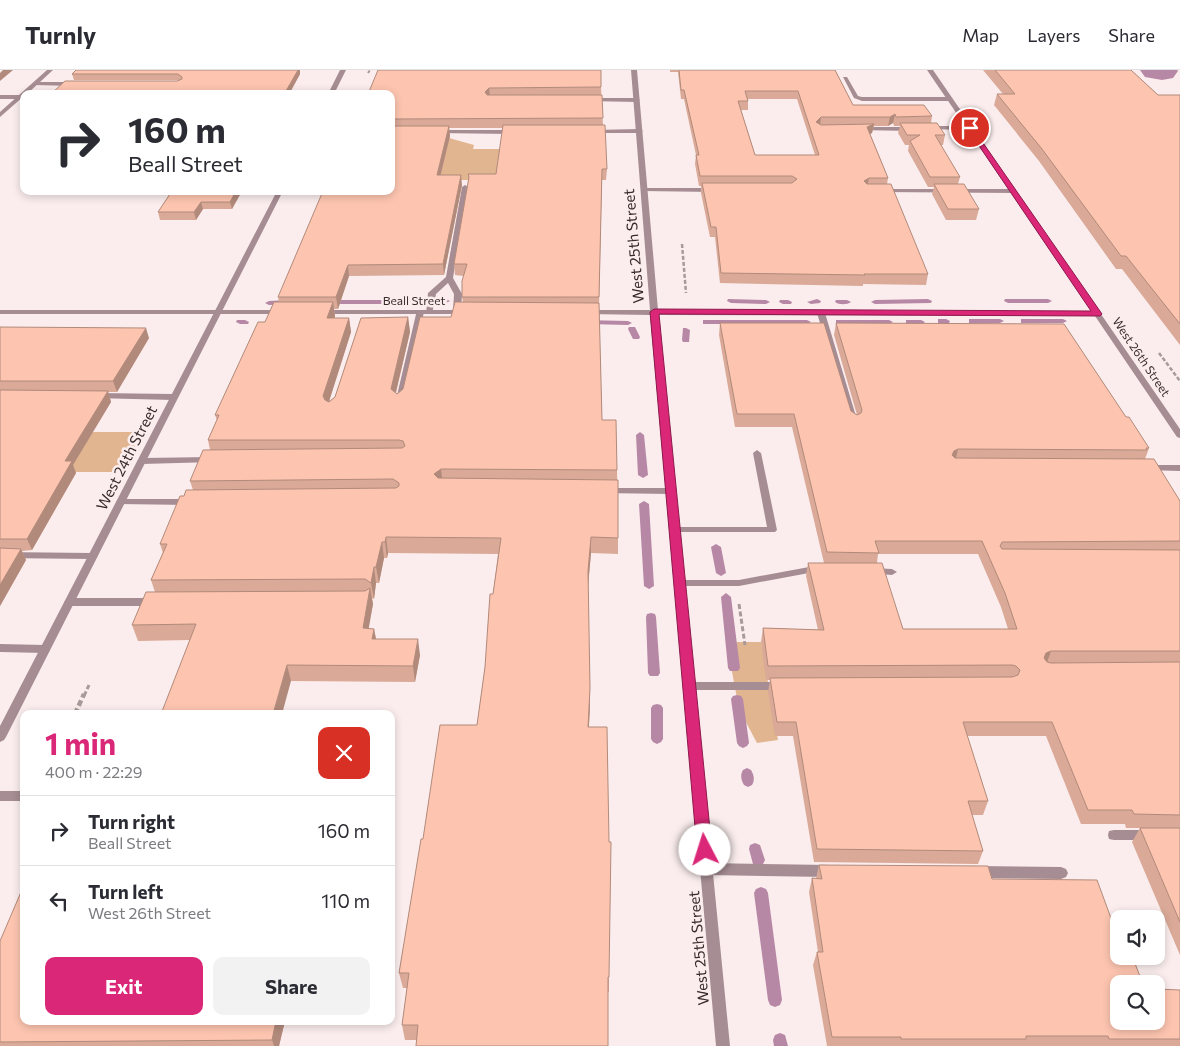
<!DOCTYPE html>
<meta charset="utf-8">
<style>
body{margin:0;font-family:Commissioner,sans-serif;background:#f2f2f3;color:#2b2b33;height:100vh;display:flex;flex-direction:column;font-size:19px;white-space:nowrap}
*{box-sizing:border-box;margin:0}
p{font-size:16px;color:#7c7c81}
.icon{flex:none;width:28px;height:28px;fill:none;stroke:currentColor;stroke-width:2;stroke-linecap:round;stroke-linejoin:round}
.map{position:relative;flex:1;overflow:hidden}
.drawer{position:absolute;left:20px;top:640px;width:375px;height:315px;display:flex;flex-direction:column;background:#fff;border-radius:10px;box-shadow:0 2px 8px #0003}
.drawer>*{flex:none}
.banner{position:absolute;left:20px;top:20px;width:375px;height:105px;border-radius:10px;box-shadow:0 2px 8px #0003;background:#fff;color:#2b2b33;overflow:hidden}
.buttons{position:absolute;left:1110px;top:840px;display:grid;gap:10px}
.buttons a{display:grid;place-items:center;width:55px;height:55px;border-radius:10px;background:#fff;box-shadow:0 2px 8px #0003;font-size:25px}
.pin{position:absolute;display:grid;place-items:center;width:42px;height:42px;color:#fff;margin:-21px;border:2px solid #fff;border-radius:50%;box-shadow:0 1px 5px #0007}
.me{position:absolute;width:55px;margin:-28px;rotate:355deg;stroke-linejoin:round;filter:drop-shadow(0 0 4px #0008)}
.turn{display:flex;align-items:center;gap:18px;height:105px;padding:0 25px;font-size:22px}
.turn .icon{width:65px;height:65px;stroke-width:2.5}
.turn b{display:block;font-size:35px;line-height:42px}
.round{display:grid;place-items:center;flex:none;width:52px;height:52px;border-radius:10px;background:#f2f2f3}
.headline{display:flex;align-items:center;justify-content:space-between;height:85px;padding:0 25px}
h1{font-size:30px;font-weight:700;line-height:38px;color:#db2777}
.cta{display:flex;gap:10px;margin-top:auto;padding:10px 25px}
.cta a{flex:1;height:58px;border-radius:10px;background:#db2777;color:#fff;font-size:20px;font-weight:700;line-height:58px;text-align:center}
.cta a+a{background:#f2f2f3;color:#2b2b33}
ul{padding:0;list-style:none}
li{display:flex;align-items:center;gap:15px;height:70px;padding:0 25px;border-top:1px solid #e1e1e2}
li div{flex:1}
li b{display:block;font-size:19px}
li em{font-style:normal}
header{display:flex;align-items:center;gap:30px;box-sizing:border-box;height:70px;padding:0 25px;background:#fff;border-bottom:1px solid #e1e1e2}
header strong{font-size:24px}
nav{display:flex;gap:28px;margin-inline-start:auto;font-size:18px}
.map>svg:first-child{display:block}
.forest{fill:#e0b590}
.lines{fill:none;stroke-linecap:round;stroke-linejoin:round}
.stream{fill:#b788a6;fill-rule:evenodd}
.river{fill:#b788a6;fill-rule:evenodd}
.path-far3{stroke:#a79a99;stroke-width:2;stroke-dasharray:3 1;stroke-linecap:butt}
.path-far2{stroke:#a79a99;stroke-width:2.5;stroke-dasharray:4 2;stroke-linecap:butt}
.path-far1{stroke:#a79a99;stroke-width:3;stroke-dasharray:5 2.5;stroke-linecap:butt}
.path{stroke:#a79a99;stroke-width:4.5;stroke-dasharray:6 3;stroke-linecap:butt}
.service{fill:#a68d94;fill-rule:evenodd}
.minor{fill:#a68d94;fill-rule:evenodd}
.tertiary{fill:#a68d94;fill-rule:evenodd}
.wall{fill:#daa997;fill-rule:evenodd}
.shaded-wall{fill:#b18a7b}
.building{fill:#fdc5b0;stroke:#b18a7b;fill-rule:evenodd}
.route{fill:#db2777;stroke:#8e194d}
.labels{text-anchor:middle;stroke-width:5;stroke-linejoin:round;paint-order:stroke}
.far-street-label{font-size:12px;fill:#382c2b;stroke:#fbeded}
.street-label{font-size:15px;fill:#382c2b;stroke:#fbeded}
</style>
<header>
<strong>Turnly</strong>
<nav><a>Map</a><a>Layers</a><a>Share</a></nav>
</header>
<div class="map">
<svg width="1180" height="976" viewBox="0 0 1180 976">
<rect width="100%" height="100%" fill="#fbeded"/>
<path class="forest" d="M449,68L474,75L473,79H502L497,110H439Z
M0,362H143L122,402H0Z
M737,572H761L778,670L757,673L739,639L730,591Z"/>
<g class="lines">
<path class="stream" d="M438,228L446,229L450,231L446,233L437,230Z
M410,229H421L425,231C421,234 413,234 409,231Z
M728,229L766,230L770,232L766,234L731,233L727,231Z
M817,229L821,231L820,233L811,234L807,232Z
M928,229L932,231L931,233L875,234L871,232L875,230Z
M1005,229H1048L1052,231L1048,233H1008L1004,231Z
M287,230L291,232L290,234L269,235L265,233L269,231Z
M324,230H391L395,232L391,234H324Z
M780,230H788L792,232L791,234H783L779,232Z
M836,230H847L851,232C847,235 839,235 835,232Z
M938,249H946L950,251L949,253H938Z
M969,249H1000L1004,251L1000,253H969Z
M1021,249H1063L1067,251L1063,253H1021Z
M237,250H245L249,252L248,254H240L236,252Z
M584,250L628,251L632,253L628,255L587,254L583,252Z
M703,250H807L811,252L807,254H703Z
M836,250H889L893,252L889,254H836Z
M906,250H921L925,252C921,256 912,255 906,254Z
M629,257H635L640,267L639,269H633L628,259Z
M683,258H686L690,260L689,272H683L682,270Z
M640,362L644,365L648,405L643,408L638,405L636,365Z
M644,431L649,434L654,516L649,519L644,516L639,434Z
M716,474L721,477L726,503L721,506L716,503L711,477Z
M726,523L731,527L740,598L738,601H730L728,598L721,527Z
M651,543L655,544L656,547L660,603L658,606H650L648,603L646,547L647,544Z
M737,625L741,626L743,629L749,673L747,676L743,678L739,676L737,673L731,629L733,626Z
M657,634L661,635L663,638V669L661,672L657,674L653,672L651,669V638L653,635Z
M747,698L751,700C754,705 755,710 752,715L748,717L744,715C741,710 740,705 743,700Z
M755,773L760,775L765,790L763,794L758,796L753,794L749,779L750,775Z
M761,817L766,819L768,823L782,930L780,935L775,937L770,935L768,930L754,823L756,819Z
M780,963L785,965L788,976H774L773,970L775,965Z"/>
<path class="river" d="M1140,0H1177L1178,1L1173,8L1162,10L1145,7Z"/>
<path class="path-far3" d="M368,3L370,0"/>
<path class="path-far2" d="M682,174L686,223
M1159,283L1180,311"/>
<path class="path-far1" d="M739,534L745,575
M84,626L89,615"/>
<path class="path" d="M75,644L84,624"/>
<path class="service" d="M843,7H847L858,26L862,27H950L953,29L950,31H862L854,28Z
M35,12H74L77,14L74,16L33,15Z
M0,25H21L24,27L21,29H0Z
M588,28H637L640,30L637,32L586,31L585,30Z
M928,56H970L973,58L970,60L926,59L925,58Z
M861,57H911L914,59L911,61L859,60V58Z
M438,60H516L519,62L516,64L436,63L435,62Z
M593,60L640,59L643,61L640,63H591L590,62Z
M465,115L468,117L453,208L462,224L461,242L457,244L453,242L454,224L448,213L436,224L432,244H426L428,223L446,207L462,117Z
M644,118H713L716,120L713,122L642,121L641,120Z
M881,119H1013L1016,121L1013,123L879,122V120Z
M417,240H420L424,242L403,334L399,337L395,334Z
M818,241H821L825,243L858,353L857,355L854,356L850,353L817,243Z
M96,323L173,324L177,327L173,330L93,328V324Z
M757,380L761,383L777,460L775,462H671L669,460L671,458L674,457H767L753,383Z
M211,387L214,388L216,390L214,392L142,394L137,391L142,388Z
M1146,395H1180V401L1143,400L1141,398Z
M604,418H671L676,421L671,424L601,423L599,421L601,419Z
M121,429H190L195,432L190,435L118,434L116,432L118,430Z
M0,482L92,483L97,486L92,489L0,488Z
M809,497H820L825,500L820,503H809L739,516H679L674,513L679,510H739Z
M872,498L892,499L897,502L892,505L868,503L867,501L868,499Z
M69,528H155L160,532L155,536H69L64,532Z
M0,574L45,575L49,576L50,579L49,582L45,583L0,582Z
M689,612H781L785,613L787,616L785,619L781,620H689L685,619L683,616L685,613Z
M0,721H24V731H0Z
M1114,760H1149L1154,761L1155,765L1154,769L1149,770H1114L1109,769L1108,765L1109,761Z
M707,793L830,795L835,797L837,801L835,805L830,807L707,805L702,803L700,799L702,795Z
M977,796L1061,797L1066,799L1068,803L1066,807L1061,809L977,808L972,806L970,802L972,798Z"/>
<path class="minor" d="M47,0H53L27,24H24V26L0,47V42Z
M631,0H637L658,240L1092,242L927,0H933L1180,359V368L1177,367L1095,246L658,245L730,976H716L650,245L586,244L582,242L586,240H650Z
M0,240H281L285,242L281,244H0Z
M318,240H466L470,242L466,244H321L317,242Z"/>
<path class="tertiary" d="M340,0H346L334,24H328Z
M277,121H283L6,667L4,670L0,672V656Z"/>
</g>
<path class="wall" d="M670,0H835L853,35L932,46L931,53L945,65L943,75H940L960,107L958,114L979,139L976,150H946L932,124L934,117H928L908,81L909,75H905L898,63L900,56H894L893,53L888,56H874L872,63L870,64L888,108L887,114L928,204L926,215L863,214V216L720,213L715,167H710L701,123V116H699L695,94L696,85L684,29H681L678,2H670ZM748,29H797L815,85H755L741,40H748Z
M983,0H1131L1158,25H1180V275L1122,199H1116L1039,91L994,35L997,24H1003Z
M72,4H300L291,21H295V24H51L177,11L179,10H74Z
M601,17L603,55L607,99L606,110H602L599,238L602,350L617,400L618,468V484L591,483L588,514L590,634L589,657L609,907V922L416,970H405L402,955L407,918H403L399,903L423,769L477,655L485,597L493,524L498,484L388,483L387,488H384L379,513H376L374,529L372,528L373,534L368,558L374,559L376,569L420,585L415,612L291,611L190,570L138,571L132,555L155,522L151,510L163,483L160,474L184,426L193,420L190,411L210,380L208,370L217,350L215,345L265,252L279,232L278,227L391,121V24L370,19ZM449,58H503L496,104H468V112L454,194L455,205L464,206L462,227L463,232L451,247L403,319L397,324L396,323L410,262L408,247L335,327L329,331L351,262L349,248H335L334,239H338L349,206L444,205L462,115L441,105L450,66Z
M147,121H242L232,139H203L196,150H160L158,142L172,121Z
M720,253L857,345L834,265L836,253L1126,347L1149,378L1145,389L1180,431V885L1132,772L1140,758H1126L1125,754H1081L1046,666H967L988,731L983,745H972L983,781L978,794L814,792L793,666H775L768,622L770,610H766L761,572L763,558L818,560L806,506L808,493H824L792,357H735L719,265ZM878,484H978L1001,537L1008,559H903L877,493Z
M0,257L149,268L117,322H108L111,332L73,395L76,403L32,480L22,481L26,490L0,536Z
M819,795L992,809L1119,951L1180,920V976H827L813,895L817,882H818L809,822L812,808L816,809Z
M0,871L24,951H285L279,976H0Z"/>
<path class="shaded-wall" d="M3,0H13L0,11V3Z
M298,0H300V4L289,24L286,21Z
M489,18L490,27L485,22Z
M895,44L893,53L888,56L890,47Z
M821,47L820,56L816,52Z
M874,54L872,63L866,66L867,57Z
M449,56L450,66L438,115L437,105Z
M461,105L462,115L444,205L443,194Z
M869,108L867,117L864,111Z
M236,121H242L232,139L230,132Z
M201,132L203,139L196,150L194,142Z
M348,195L349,206L338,239L336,227Z
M333,232L335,246L330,262L327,248Z
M408,247L410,262L393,334L391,319Z
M349,248L351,262L326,341L323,326Z
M146,258L149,268L117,322L113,311Z
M108,321L111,332L73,395L76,403L32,480L27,469L65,391Z
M958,379L955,392L952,385L954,381Z
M441,399L443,415L434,404Z
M386,467L388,483L387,488L385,472Z
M591,467V483L588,517V501Z
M382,472L384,488L379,513L376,497Z
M21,479L26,490L0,536V515Z
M374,497L376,513L374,529L371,513Z
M370,518L373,534L366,574L363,558Z
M374,559L377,574L372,569Z
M418,569L420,585L415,612L413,596Z
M1051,581L1046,595L1040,597L1046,583Z
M287,595L291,611L282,644H273Z
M590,618V634L588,673V657Z
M276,951H285L279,976H274L272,970Z"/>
<path class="building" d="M76,0H298L286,21H295L293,24H51L65,11H177L182,9V7L178,4H72Z
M378,0H601V17L489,18L485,22L487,25H602L603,48L391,49V24H368Z
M679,0H835L853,35H924L932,46L896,47L895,44L890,47H821L816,52L821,55L874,54L867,57L888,108H869L864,111L867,114H891L928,204H864L865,205L721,203L716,157H711L702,113H792L797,109L792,106H700L696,85H699L684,20H681ZM745,21H798L819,85H755L738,31H748Z
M995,0H1131L1158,25H1180V254L1126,186H1121L1042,79L997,24H1015Z
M900,53H937L945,65H935L960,107H930L910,71L920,65H907Z
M503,55H605L607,99H602L599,227H462V211L467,194H454L469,107L468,104H496Z
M391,56H449L437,105H461L443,194L348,195L336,227H278L323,121H391Z
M934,114H964L979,139H948Z
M172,121H236L230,132H201L194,142H158Z
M274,232H333L327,248H349L323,326L325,330L329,332L335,327L361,248L408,247L391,319L397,324L403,319L420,247H451L455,232L599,233L602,350H616L617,400L441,399L434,404L438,408L618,410V468L591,467L588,501L590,618L588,657H607L609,772H611L609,907H608V976H416L418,955H402L409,903H399L421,769H423L440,655H477L485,597L490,524H493L501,468L386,467L385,472H382L376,497H374L371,513L365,509L151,510L167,474H160L180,426H184L186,420L396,418L399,416V413L393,409L190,411L203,380L402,378L405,376L403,371L399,370H208L219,345H215L258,252H265Z
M720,253H824L851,341L857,345L861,343L862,340L836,253L1064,254L1126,347H1129L1149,378H1146L1147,380L958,379L954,381L952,385L955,388L1154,389L1180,431V471L1002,472L1000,476L1002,479L1180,480V581H1051L1046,583L1044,588L1047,592L1051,593L1180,592V745L1134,744L1132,740H1088L1052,652H963L988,731H968L983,781L817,779L796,652H777L770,608L1012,607L1018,605L1020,600L1016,596L1012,595L768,596L763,558L824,560L808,493H882L903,559H1017L1005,523L982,471H875L879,483L827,482L794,344H737Z
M0,257L146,258L113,311H0Z
M0,320L108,321L65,391H72L27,469H0Z
M0,478L21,479L0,515Z
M370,518L363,558L374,559L372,569H418L413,596L287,595L273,644H161L196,554L132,555L146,522L365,521Z
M1140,758H1180V852Z
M819,795L988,796L992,809L1097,810L1119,870V886H1132L1143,914H1119V951H1156V919L1180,920V969H1109L1108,966H1026V969H901V967H832L817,882H823L812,808L822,809Z
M24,815V951H276L272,970L0,972V871Z"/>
<path class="route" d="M967,57H972L1102,244L1100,246L659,244L712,780L710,785L705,787L700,785L697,780L650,242L654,239L1091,241L967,58Z"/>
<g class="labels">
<g class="far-street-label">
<text x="414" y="235">Beall Street</text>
<text transform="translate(1141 287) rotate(56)" y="4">West 26th Street</text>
</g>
<g class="street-label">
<text transform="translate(634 176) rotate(-95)" y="5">West 25th Street</text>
<text transform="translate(127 388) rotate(-63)" y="5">West 24th Street</text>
<text transform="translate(699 878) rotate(-95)" y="5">West 25th Street</text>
</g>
</g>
</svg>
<div class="buttons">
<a><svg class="icon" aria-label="sound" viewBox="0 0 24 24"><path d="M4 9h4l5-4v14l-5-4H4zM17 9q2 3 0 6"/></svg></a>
<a><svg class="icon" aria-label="search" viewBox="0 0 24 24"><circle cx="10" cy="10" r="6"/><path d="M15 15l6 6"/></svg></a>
</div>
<div class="pin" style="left:970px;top:58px;background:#d93025"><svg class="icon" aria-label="arrive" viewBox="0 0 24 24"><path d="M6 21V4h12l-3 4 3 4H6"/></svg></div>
<svg class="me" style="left:705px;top:780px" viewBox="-20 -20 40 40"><circle r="19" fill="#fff"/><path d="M0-13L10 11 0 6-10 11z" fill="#db2777"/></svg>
<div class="banner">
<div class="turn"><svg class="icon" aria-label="right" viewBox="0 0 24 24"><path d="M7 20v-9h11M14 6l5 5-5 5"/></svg><div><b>160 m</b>Beall Street</div></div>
</div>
<section class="drawer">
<div class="headline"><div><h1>1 min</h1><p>400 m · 22:29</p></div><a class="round" style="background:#d93025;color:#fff"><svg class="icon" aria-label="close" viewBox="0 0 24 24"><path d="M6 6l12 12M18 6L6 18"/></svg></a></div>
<ul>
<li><svg class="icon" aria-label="right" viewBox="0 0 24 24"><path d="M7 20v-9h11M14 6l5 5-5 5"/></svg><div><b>Turn right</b><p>Beall Street</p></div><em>160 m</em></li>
<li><svg class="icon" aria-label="left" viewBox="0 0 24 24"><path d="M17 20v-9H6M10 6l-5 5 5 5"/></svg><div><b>Turn left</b><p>West 26th Street</p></div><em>110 m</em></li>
</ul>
<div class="cta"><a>Exit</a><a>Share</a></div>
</section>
</div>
